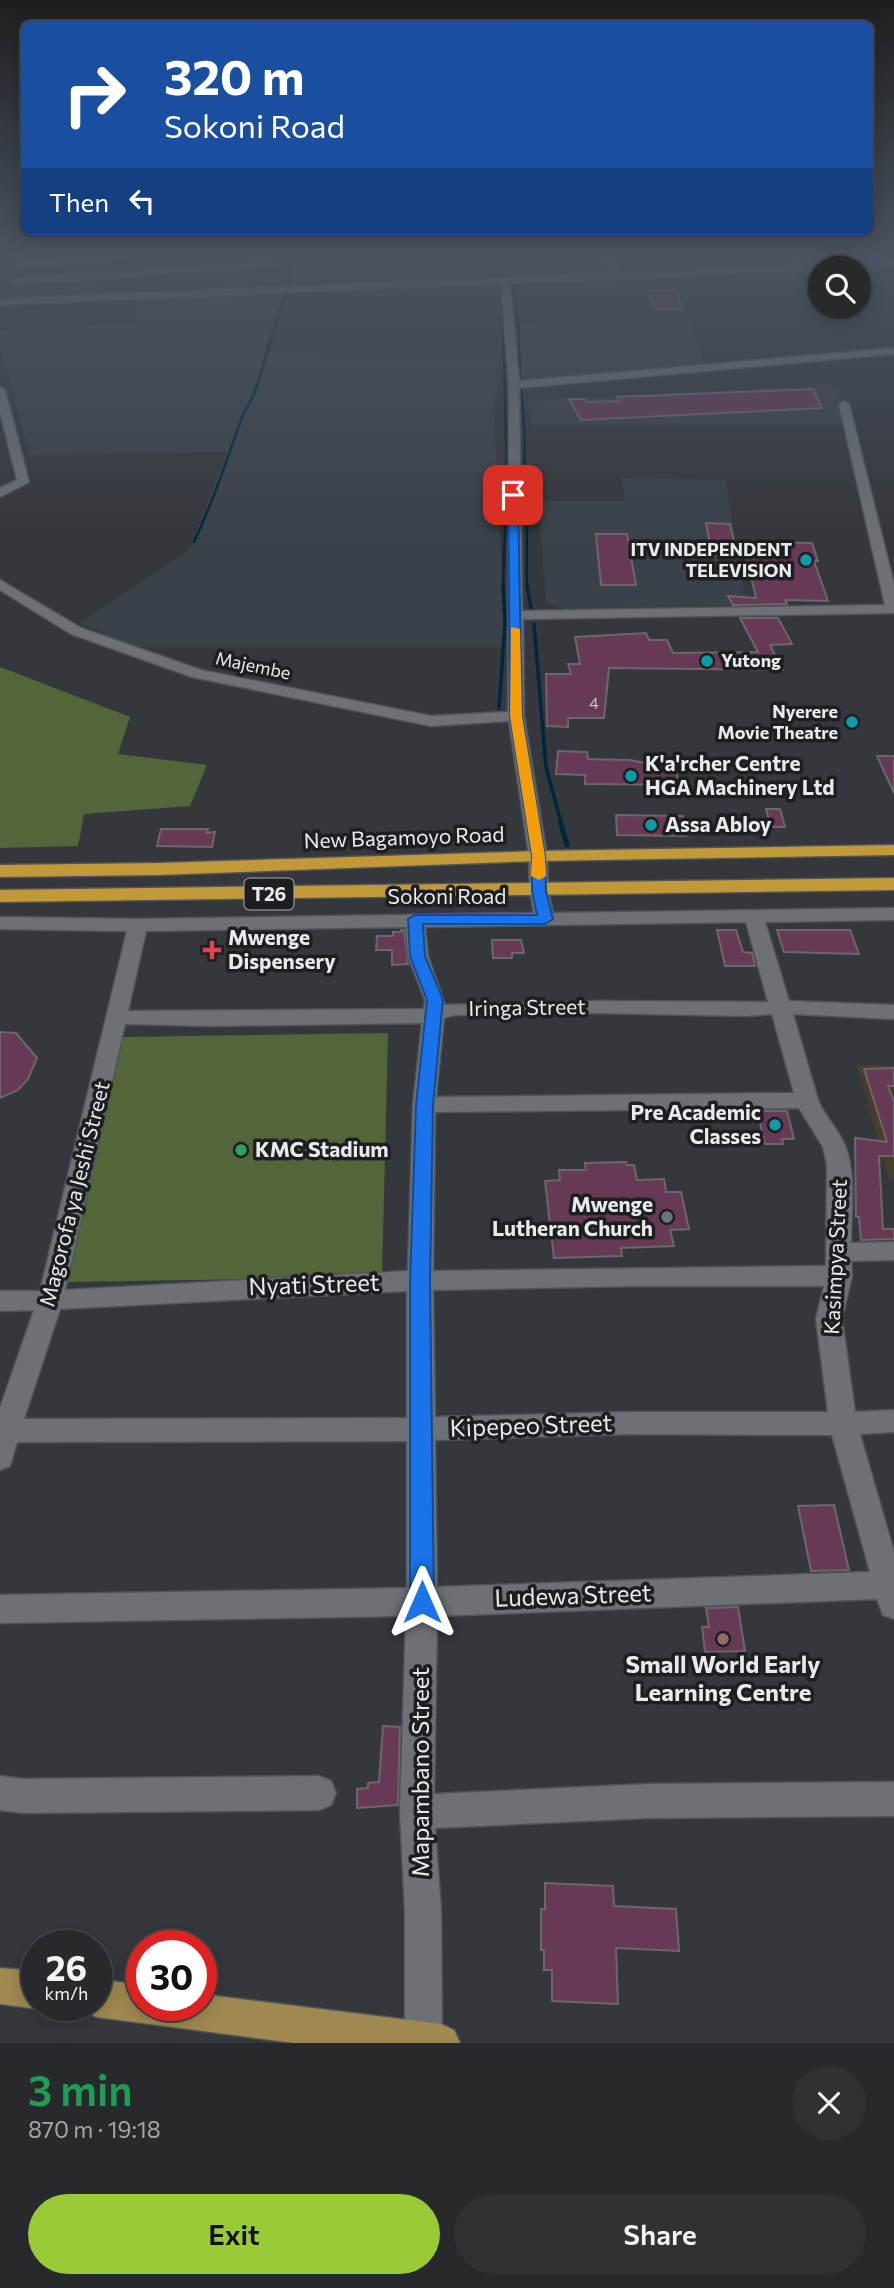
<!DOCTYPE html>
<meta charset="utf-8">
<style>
body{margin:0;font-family:Commissioner,sans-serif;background:#2f3134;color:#f1f3f6;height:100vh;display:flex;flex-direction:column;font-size:26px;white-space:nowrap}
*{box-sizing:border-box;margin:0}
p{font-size:23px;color:#a4a6a9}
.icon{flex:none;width:38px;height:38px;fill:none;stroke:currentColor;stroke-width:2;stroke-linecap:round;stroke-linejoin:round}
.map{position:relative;height:2043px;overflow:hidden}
.drawer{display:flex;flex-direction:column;background:#27292c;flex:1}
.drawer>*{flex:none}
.guide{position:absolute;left:21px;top:21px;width:852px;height:214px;border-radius:10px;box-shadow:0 4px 18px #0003,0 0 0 2px #434548;background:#1a4fa0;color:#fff;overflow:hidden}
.buttons{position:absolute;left:808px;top:256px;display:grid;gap:14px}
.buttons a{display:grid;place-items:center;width:63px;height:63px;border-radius:50%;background:#27292c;box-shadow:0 4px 18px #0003,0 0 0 2px #434548;font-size:35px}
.speed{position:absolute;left:21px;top:1930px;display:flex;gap:14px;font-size:35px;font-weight:700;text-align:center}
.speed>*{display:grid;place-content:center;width:91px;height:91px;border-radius:50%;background:#27292c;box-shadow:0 4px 18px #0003,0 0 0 2px #434548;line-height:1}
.speed small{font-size:18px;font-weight:400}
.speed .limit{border:10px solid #d22;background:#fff;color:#111}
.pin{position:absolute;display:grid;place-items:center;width:60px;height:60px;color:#fff;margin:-30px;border-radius:14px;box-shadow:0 4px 10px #0006}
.me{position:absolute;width:77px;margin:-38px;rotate:0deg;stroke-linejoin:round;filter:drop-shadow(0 0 5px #0008)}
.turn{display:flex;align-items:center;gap:24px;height:147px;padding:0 28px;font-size:32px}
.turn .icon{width:91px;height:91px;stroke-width:2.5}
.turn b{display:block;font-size:49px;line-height:60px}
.then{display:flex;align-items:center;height:66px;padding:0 28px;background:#0003;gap:14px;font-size:26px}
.round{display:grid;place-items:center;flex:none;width:74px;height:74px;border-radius:37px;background:#2f3134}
.summary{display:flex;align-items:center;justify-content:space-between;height:119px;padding:0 28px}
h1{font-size:42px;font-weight:600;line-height:52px;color:#1e9e55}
.cta{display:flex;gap:14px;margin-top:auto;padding:14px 28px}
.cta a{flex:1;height:80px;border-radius:42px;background:#99cb36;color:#111;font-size:28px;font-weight:600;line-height:80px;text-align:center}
.cta a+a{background:#2f3134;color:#f1f3f6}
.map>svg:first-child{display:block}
.built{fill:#3a4149}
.education{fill:#483c2d}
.green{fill:#546639}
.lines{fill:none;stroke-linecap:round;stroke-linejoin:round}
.stream-far2{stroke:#00263d;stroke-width:2.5}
.stream-far1{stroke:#00263d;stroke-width:3.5}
.stream{stroke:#00263d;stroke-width:5}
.building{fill:#663955;stroke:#6d676a;stroke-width:2}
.minor-casing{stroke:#505357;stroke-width:3}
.major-casing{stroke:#505357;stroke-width:3}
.highway-casing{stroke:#505357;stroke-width:3}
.minor{fill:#6d7175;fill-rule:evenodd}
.major{fill:#a08951;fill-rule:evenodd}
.highway{fill:#c29939;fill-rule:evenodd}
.route{fill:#1a73e8;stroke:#114b97;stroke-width:2}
.slow{fill:#f59e0b}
.culture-dot{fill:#0f9aa8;stroke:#1d1e20;stroke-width:2.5}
.health-dot{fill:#e0444e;stroke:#1d1e20;stroke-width:2.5}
.leisure-dot{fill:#2e9e5b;stroke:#1d1e20;stroke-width:2.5}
.worship-dot{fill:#6b7280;stroke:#1d1e20;stroke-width:2.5}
.education-dot{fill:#8d6e63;stroke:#1d1e20;stroke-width:2.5}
.labels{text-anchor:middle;stroke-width:7;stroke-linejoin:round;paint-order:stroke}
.far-number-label{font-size:16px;fill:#c8bec7}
.far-poi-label{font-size:18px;font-weight:bold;fill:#e8ebed;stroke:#1d1e20;text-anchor:end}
.far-street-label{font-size:18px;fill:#e8ebed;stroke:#1d1e20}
.shield{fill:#1d1e20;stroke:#abaeb0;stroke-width:2}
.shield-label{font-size:19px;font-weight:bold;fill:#e8ebed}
.poi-label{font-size:21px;font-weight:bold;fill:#e8ebed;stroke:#1d1e20;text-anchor:start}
.street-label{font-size:21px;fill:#e8ebed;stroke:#1d1e20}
.near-street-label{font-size:24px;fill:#e8ebed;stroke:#1d1e20}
.near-poi-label{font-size:24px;font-weight:bold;fill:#e8ebed;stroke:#1d1e20}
</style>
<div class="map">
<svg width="894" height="2043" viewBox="0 0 894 2043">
<rect width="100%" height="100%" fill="#34373b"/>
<path class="built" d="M285,291L264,353L500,354L494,409L505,647H135L79,623L190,549L227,452L30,455L0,350V330L137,324L136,298Z
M689,316L705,366L520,382L518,325Z
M838,385L843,426H531L529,401Z
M622,478L726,480L741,578L749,605L564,609L546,602L538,501H624Z"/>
<path class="education" d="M857,1065H894V1179H889Z"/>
<path class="green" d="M781,255H870L875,260L793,264Z
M0,667L130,717L118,754L207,765L190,806L84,814L78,846L0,848Z
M388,1033L382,1277L67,1282L123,1037Z"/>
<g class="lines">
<path class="stream-far2" d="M808,265L882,261
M518,282H512L519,333L520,381
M286,285L292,282L287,261L297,258L365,255
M502,289L507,469L503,586
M287,293L305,292
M521,385L525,438L524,472L527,481V586
M194,542C213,501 226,463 241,420C244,410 252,401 255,391C267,358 273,325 287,293L285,292"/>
<path class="stream-far1" d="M527,585L531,609
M534,624L546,767L562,826
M499,708L505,622L503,585"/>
<path class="stream" d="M561,824L567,845"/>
</g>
<path class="building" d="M649,291H677L682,309H654Z
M813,389L822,408L581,420L569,399H585L587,402L619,401L617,397Z
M706,523L730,524L734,542L812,543L818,561H814L828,601L785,600L787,604L733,605L728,596L756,598L746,556H712Z
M596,534H627L636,585H601Z
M740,618H778L792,644L770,645L783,670L609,668L604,718H568V727L547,726L546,674H571L568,664H580L575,637L646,633L649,640H667L673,653L758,652Z
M558,751L587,752L588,759L630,760L645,763V765L657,766V769H676L679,785L585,784V775L556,774Z
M877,756H894V793Z
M766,809H780L785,827H771Z
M616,815L683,816L686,836L617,835Z
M161,829H208L207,833L215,832L212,847L157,846Z
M401,930H404L408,964L392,965V950H376L377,936H393V932H401Z
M717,930H736L743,952L752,953L755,966H725Z
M777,930H850L859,954L784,952Z
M492,940H521L524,953H512V958H493Z
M0,1032L16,1033L37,1058L28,1079L18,1090L0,1098Z
M894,1068V1086H888L894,1102V1156H879L883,1229H894V1239L861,1240L859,1217H856L855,1138L887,1142L864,1069Z
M757,1111H787L794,1139H782L783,1144H765Z
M626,1162L627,1165H634L637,1180L664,1179L666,1192H681L689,1229L670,1230L674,1246L621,1248L622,1256L554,1258L545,1181L560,1180L559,1170H586L585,1163Z
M834,1505L849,1570L811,1571L798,1506Z
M738,1607L745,1651L705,1652L702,1627H709L706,1608Z
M383,1726L400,1727L398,1805L357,1808V1789L368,1788V1783L379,1782Z
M545,1883L613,1886L614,1906L676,1909L679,1951L616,1948L618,2004L552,2001V1970H544V1950H541V1909H545Z"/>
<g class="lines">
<defs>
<path id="minor" d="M118,255H164L14,268L10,265L14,262Z
M598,255H607L620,273L894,261V267L510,283L519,381L894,348V354L519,388L522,611L885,605L839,404L844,401L849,404L894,584V613L523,619L524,716L547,856L548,891L553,913L894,908V920L765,922L789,1001L894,1005V1019L793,1014L818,1100C825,1117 840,1131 846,1148C856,1176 851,1213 851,1243L894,1242V1260L851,1261L852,1276L842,1319L855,1412L894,1410V1432L860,1434L894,1552V1619L883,1615L877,1599L437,1616L434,1794L649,1784L894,1782V1816L649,1818L435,1828L441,1911L442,2041L405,2043V1911L400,1812L406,1616L0,1623V1595L407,1588V1441L17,1442L10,1466L0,1470V1408L34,1310L0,1311V1291H40L127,931L0,929V917L138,919L534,913L530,891L529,856L509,721L431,726L192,677L71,634L0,590V580L81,628L201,670L431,716L508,712L509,385L501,283L0,305V299L611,273ZM746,922L768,1002L599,1001L445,1005L428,956L425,927ZM406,927L408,956L425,1000L424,1009L128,1011L146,931ZM599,1013L747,1016L772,1014L794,1093L436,1097L444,1018L455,1015ZM422,1023L413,1105L408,1271L65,1290L125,1024L211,1026ZM799,1108L823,1147L827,1165L826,1266L433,1271L435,1112ZM630,1286H824L816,1319L828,1412H630L435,1417L433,1290ZM407,1291V1418L24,1419L60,1309ZM630,1434L832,1435L870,1572L437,1587L435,1440Z
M273,261L276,266L17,284L13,281L17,278Z
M0,387L5,390L29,482L0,497V488L17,480L0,412Z
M0,1776L23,1779L319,1776L331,1781L336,1793L331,1805L319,1810L23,1813L0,1810Z"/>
<path id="major" d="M0,1968L37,1971V2006H44L37,2009L0,2004Z
M96,1979L142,1985V2006H201V1994L441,2024L454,2030L460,2043H294L96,2017L83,2011L81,2006H96Z"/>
<path id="highway" d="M894,845V855L538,861L158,875L0,877V865L158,863L538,851Z
M894,878V890L0,902V890Z"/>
</defs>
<use href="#minor" class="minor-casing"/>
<use href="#major" class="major-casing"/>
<use href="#highway" class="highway-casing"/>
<use href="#minor" class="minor"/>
<use href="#major" class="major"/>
<use href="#highway" class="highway"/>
</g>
<linearGradient id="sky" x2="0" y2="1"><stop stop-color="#1d1e20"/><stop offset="0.47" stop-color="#4a5360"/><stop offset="1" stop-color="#4a5360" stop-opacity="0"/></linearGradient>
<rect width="894" height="541" fill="url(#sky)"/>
<path class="route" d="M513,492L518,495L522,716L545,856L546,891L553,919L545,924H423L425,956L443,1000L433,1105L430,1281L434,1602L430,1609L422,1612L414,1609L410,1602V1281L416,1105L427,1000L410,956L408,919L415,915H537L532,891V856L510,716L508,495Z"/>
<path class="slow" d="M511,627L520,629L522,716L545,856L546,876L539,880L531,876L532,856L510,716Z"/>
<g class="culture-dot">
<circle cx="806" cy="560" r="7"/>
<circle cx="707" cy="661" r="7"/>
<circle cx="852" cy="722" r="7"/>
<circle cx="631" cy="776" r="7"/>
<circle cx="651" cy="825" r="7"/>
<circle cx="775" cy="1125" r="7"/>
</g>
<path class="health-dot" d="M208.5 939.5h7v7h7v7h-7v7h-7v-7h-7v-7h7z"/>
<circle class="leisure-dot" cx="241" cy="1150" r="7"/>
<circle class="worship-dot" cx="667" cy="1217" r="7"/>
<circle class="education-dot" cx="723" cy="1639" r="7"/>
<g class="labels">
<g class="far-number-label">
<text x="594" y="709">4</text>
</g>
<g class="far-poi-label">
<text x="792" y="556">ITV INDEPENDENT<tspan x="792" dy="21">TELEVISION</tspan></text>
<text x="721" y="667" text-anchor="start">Yutong</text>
<text x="838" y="718">Nyerere<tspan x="838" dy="21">Movie Theatre</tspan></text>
</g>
<g class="far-street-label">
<text transform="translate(253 666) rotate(12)" y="6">Majembe</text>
</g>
<rect class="shield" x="244.5" y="878.5" width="49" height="31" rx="5"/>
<g class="shield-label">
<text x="269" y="901">T26</text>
</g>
<g class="poi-label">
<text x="645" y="771">K'a'rcher Centre<tspan x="645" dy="24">HGA Machinery Ltd</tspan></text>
<text x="665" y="832">Assa Abloy</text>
<text x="228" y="945">Mwenge<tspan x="228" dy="24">Dispensery</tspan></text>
<text x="761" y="1120" text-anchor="end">Pre Academic<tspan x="761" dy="24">Classes</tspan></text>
<text x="255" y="1157">KMC Stadium</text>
<text x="653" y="1212" text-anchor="end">Mwenge<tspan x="653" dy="24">Lutheran Church</tspan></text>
</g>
<g class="street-label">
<text transform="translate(404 838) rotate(-2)" y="7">New Bagamoyo Road</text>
<text x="447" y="904">Sokoni Road</text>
<text transform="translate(527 1008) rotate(-1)" y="7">Iringa Street</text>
<text transform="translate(75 1194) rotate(-76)" y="7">Magorofa ya Jeshi Street</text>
<text transform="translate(836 1257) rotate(-87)" y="7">Kasimpya Street</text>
</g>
<g class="near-street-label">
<text transform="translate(314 1285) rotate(-2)" y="8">Nyati Street</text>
<text transform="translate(531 1426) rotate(-2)" y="8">Kipepeo Street</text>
<text transform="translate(573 1596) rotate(-2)" y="8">Ludewa Street</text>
<text transform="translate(421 1772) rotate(-90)" y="8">Mapambano Street</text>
</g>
<g class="near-poi-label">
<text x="723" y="1673">Small World Early<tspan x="723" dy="28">Learning Centre</tspan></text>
</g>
</g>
</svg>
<div class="buttons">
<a><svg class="icon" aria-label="search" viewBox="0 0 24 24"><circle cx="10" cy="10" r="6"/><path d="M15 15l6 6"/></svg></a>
</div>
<div class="speed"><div>26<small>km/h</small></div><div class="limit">30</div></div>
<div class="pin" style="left:513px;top:495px;background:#d93025"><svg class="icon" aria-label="arrive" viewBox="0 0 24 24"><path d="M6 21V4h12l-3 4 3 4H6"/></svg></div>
<svg class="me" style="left:422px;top:1602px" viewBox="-20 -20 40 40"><path d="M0-17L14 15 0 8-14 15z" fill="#1a73e8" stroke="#fff" stroke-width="4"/></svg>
<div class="guide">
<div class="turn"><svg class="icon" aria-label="right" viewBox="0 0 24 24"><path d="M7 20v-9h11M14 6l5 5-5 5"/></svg><div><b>320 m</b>Sokoni Road</div></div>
<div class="then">Then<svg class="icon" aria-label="left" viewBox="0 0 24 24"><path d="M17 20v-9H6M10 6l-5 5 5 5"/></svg></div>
</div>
</div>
<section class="drawer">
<div class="summary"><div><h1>3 min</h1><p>870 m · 19:18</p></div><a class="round"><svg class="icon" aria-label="close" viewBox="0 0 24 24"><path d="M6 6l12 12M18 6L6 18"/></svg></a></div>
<div class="cta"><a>Exit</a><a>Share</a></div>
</section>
